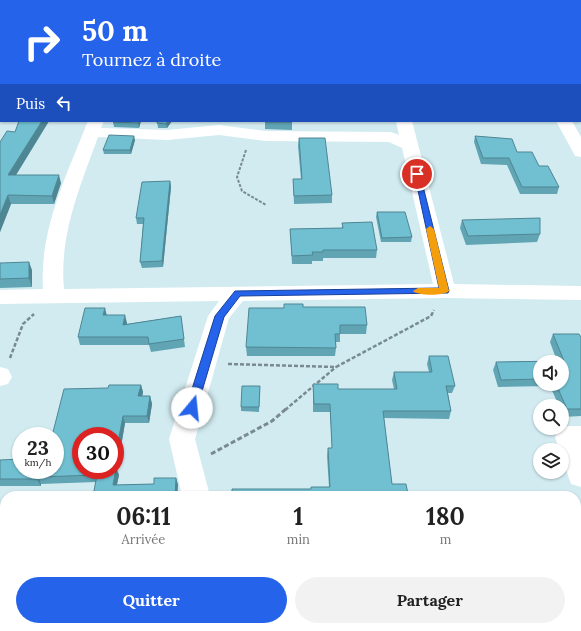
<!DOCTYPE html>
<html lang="fr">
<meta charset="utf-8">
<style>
body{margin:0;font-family:Lora,serif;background:#f2f2f2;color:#222;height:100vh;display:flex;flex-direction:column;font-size:15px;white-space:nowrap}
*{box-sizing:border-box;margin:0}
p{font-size:13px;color:#767676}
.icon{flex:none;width:22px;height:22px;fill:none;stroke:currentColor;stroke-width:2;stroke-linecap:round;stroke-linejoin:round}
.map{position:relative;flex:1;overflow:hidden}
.panel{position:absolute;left:0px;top:491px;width:581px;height:140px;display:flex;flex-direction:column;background:#fff;border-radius:16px 16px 0 0;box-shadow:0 1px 3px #0004}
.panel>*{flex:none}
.guide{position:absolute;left:0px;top:0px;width:581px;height:122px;box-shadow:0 1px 3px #0004;background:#2563eb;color:#fff;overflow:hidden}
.buttons{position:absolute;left:533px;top:355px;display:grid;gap:8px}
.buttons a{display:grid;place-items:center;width:36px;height:36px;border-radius:50%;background:#fff;box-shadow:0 1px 3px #0004;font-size:20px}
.speed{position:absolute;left:12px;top:427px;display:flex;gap:8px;font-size:20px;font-weight:700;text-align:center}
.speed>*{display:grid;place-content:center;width:52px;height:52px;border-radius:50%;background:#fff;box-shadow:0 1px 3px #0004;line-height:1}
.speed small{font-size:10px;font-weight:400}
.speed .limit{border:6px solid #d22;background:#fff;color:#111}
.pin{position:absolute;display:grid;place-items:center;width:34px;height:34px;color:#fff;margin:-17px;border:2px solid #fff;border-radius:50%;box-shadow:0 1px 4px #0007}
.me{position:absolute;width:44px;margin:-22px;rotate:17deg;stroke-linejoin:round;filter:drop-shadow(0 0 3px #0008)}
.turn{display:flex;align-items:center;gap:14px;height:84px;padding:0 16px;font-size:18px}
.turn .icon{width:52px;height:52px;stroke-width:2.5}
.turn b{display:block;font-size:28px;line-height:34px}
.then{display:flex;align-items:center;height:38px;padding:0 16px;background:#0003;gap:8px;font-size:15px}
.eta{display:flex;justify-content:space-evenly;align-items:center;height:68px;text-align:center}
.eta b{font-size:24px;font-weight:700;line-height:28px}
.action{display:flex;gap:8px;margin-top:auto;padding:8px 16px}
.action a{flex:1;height:46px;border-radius:24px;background:#2563eb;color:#fff;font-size:16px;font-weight:700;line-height:46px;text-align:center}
.action a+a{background:#f2f2f2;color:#222}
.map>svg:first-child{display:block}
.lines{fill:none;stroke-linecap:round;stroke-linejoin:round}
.path-far2{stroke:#798b90;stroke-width:2;stroke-dasharray:3 1.5;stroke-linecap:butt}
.path-far1{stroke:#798b90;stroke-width:2.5;stroke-dasharray:4 2;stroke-linecap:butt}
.path{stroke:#798b90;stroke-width:3;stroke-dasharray:5 2.5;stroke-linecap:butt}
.minor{fill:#fff;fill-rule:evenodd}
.wall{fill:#61a5b5;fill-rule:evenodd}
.shaded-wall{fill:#4f8693}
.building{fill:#71c0d2;stroke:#4f8693}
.route{fill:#2563eb;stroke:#184099}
.slow{fill:#f59e0b}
</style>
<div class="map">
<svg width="581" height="631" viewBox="0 0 581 631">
<rect width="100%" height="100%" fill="#d1ebf1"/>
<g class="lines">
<path class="path-far2" d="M246,150L237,177L242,191L266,205"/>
<path class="path-far1" d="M10,358L23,324L34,314
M228,364L336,367L431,316L434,310
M285,410L336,367"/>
<path class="path" d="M211,454L272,421L286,409"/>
<path class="minor" d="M88,121H104L101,128L167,130L219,125L266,131L391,132L399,135L396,121H412L454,284L581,286V300L445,298L243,301L229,318L195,439L210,496H182L169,439L208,316L219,301L0,304V290L43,289C39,230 67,174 88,121ZM219,135L266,141L389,142L402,148L433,284L64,289C59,235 80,187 98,137L167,140Z
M556,121H572L581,137V157L575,156L573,152Z
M0,367L8,369L12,377L8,384L0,386Z
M568,426H581V487L571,484L562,458V450H559L555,437L559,429Z
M0,590L5,592V625L0,623Z
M21,626H61L63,631H23Z
M117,626H209V631H115Z"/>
</g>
<path class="wall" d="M580,14H581V31L580,29Z
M580,55H581V69L580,68Z
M19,121H49L16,175L61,183L54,204H11L0,232V142L15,132Z
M141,121L139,128L114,127L113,122Z
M157,121H172L167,128H158Z
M292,121V130L265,129V122Z
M500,121H523V122H500Z
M475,136L517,152L539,166L559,187L557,194H520L507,165L481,164L474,142Z
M299,138L332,195V203L294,204L293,179H301L298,146Z
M135,140L131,154H104L103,150Z
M170,181L171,187L163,267L142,268L140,262L143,224H137L136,218Z
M377,212L412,237L411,242H381L376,217Z
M462,220L540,234L537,242L466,245L460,228Z
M342,223L377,250L376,258H323V261H312V264H292L290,229L342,228Z
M0,263L32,270V287L0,288Z
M303,307L367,325L366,334H340V342H336V348L335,356H247L246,347L284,308Z
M107,315L127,323V324L181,316L185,347L151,352L149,345H80L78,337Z
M553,334L581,337V416L563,417L562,414V406H559L550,386L498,387L493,370L496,362L557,361L550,342ZM540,362L562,384H540Z
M429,356L455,386L452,393H448L451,411L449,419L384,418L392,484L232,496L310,489L329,487L327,456L328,448H332L330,412H313V384L338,389H394L392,380L394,372H429L427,364Z
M141,385L143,392L142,396H150L152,404L149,423H125L117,470L119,475L117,485L154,484L176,478L178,485L177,496L96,482L41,484V486H0V460L55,470L108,388Z
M260,386L259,412L241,411V407Z"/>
<path class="shaded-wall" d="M42,121H49L11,183L8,175Z
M139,121H141L139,128L138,123Z
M168,121H172L167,128L166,124Z
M134,136L135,140L131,154L130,150Z
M59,175L61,183L54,204L52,196Z
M170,181L171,187L163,267L162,261Z
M8,195L11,204L0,232V215Z
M29,262L32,270V287L29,278Z
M105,308L107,316L103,315Z
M125,315L127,323L125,332L123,325Z
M141,385L143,392L141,404L138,396Z
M150,396L152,404L149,423L147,416Z
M123,416L125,423L117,470L119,475L115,492L113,485L115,470V458Z
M38,477L41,484V486L37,479Z
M176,478L178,485L177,496H175Z"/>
<path class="building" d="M0,0H30L29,1H1V34H0Z
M580,14H581V22L580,21Z
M19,121H42L8,175H59L52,196L8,195L0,215V142L7,131L15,132Z
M114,121H139L138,123L113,122Z
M157,121H168L166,124L157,123Z
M266,121H292V122H265Z
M109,135L134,136L130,150H103Z
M475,136L512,139L517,152H532L539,166H548L559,187H522L509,158H483Z
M299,138H325L332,195L294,196L293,179H302Z
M170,181L162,261L140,262L144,218H136L142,182Z
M377,212H405L412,237L382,238Z
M540,218V234L468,236L462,220Z
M372,222L377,250H323V252H312L313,255L292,256L290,229L343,228L342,223Z
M29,262V278L0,279V263Z
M284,304H303V307H365L367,325H340V334H335L336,348L246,347L249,308H284Z
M85,308H105L103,315H125L123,325L181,316L184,339L149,344L148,337H78Z
M553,334H579L581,337V409H567L556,384H562V362H540V379L501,380L496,362L564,361Z
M429,356H448L455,386H446L451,411H383L392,484H406L408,494L471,495V496H232V489H311V487H330L328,448H332L330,404H314L313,384H338V389H397L394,372H432Z
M109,385H141L138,396H150L147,416H123L115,458V436H81V470H115V468H116L113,485L154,484V478H176L175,496H93L97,475L38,477L37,479H0V460L21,459V470H55V436H52L64,389L108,388Z
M242,386H260L259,407H241Z"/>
<path class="route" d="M414,172L420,174L449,291L448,293L240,296L224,317L197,408L195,411H188L186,408L215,316L235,291L439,288Z"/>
<path class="slow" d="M430,226L434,229L449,291C444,296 418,296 413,291L418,288H439L426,229Z"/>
</svg>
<div class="buttons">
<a><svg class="icon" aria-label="sound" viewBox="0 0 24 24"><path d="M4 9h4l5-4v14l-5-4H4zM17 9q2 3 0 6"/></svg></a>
<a><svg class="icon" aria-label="search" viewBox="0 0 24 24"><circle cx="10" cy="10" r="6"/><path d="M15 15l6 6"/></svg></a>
<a><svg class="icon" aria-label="layers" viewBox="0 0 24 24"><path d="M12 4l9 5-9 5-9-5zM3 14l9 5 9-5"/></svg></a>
</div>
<div class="speed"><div>23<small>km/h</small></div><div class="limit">30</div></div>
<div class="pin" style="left:417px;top:174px;background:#d93025"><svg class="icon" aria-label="arrive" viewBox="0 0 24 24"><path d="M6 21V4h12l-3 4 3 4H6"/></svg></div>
<svg class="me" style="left:192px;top:408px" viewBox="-20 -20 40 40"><circle r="19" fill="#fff"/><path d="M0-13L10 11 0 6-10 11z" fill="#2563eb"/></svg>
<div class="guide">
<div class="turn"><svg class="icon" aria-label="right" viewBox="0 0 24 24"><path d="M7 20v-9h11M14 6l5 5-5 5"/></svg><div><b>50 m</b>Tournez à droite</div></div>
<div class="then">Puis<svg class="icon" aria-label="left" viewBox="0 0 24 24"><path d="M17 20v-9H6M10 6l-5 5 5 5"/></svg></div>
</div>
<section class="panel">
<div class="eta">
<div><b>06:11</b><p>Arrivée</p></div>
<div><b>1</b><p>min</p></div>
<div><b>180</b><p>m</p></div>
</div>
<div class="action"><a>Quitter</a><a>Partager</a></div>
</section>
</div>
